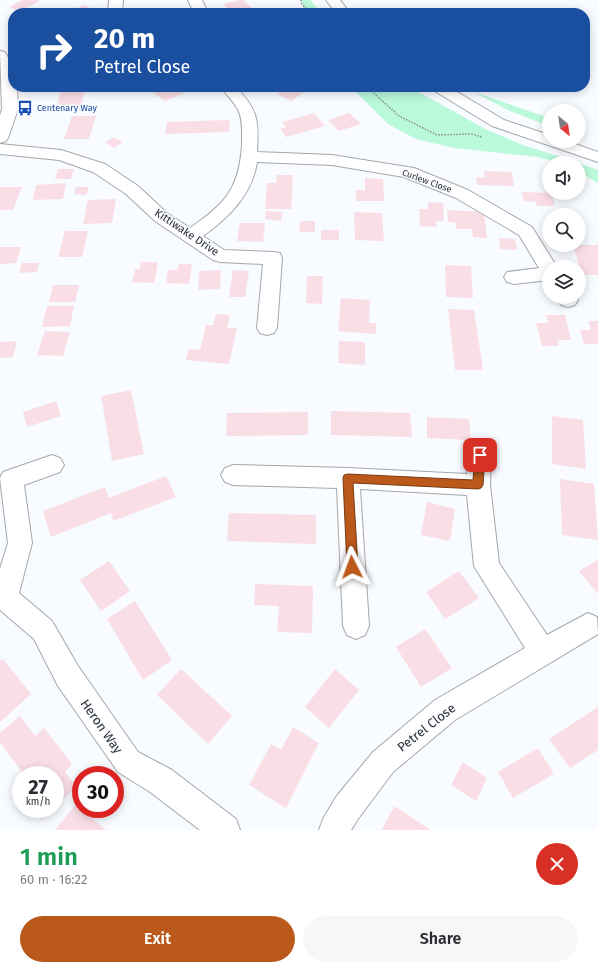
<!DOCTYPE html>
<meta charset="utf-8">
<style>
body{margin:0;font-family:"Fira Sans",sans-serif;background:#f7f7f7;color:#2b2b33;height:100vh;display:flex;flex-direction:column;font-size:15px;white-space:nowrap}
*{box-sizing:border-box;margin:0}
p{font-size:13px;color:#7c7c81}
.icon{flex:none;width:22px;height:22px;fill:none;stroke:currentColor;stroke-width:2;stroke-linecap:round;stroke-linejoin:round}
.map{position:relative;height:830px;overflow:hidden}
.details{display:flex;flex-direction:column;background:#fff;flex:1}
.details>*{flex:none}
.banner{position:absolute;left:8px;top:8px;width:582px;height:84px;border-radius:16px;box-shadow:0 2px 10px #0003;background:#1a4fa0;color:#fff;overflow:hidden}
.needle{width:26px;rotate:151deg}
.buttons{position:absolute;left:542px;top:104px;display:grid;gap:8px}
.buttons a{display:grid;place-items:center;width:44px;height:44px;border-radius:50%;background:#fff;box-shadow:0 2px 10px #0003;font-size:20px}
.speed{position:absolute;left:12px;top:766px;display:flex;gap:8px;font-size:20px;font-weight:700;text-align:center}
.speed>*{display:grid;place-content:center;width:52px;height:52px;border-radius:50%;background:#fff;box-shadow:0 2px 10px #0003;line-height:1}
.speed small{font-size:10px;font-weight:400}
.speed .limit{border:6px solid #d22;background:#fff;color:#111}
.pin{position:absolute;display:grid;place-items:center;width:34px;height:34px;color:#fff;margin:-17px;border-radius:8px;box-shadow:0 2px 6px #0006}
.me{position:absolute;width:44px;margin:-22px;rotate:357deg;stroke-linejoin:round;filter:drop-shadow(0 0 3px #0008)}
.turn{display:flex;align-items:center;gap:14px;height:84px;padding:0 20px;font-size:18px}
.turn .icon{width:52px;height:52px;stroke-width:2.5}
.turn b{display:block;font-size:28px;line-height:34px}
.round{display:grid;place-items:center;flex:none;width:42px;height:42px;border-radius:21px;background:#f7f7f7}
.headline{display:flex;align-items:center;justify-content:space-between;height:68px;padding:0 20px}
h1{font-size:24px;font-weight:600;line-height:30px;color:#1e9e55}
.action{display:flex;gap:8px;margin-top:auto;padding:8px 20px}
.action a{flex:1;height:46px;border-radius:24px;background:#bb591b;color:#fff;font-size:16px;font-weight:600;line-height:46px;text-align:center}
.action a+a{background:#f7f7f7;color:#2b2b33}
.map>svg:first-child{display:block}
.green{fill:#baf9da}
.building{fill:#fadee6}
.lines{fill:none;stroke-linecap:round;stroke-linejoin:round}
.street-casing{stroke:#a4a7ac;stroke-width:2}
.path{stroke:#8b8d90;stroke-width:1.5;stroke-dasharray:1.5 1.5;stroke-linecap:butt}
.street{fill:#fff;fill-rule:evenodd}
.route{fill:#bb591b;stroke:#7a3a12}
.labels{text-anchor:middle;stroke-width:3;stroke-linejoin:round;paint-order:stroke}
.far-transit-label{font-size:9px;fill:#164399;stroke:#f8fbff;text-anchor:start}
.far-street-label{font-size:9px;fill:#303133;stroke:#f8fbff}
.street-label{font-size:11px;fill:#303133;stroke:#f8fbff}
.near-street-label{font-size:13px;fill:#303133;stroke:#f8fbff}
</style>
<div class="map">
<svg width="598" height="830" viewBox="0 0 598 830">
<rect width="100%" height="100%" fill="#f8fbff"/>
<path class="green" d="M302,0H311L320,13H304Z
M351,87H410L487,130L523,145L579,163H559L538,157L454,148L416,139L388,124Z
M474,92L549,118V126L510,111Z
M579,163L598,170V183L579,172Z"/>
<path class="building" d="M22,0H37L40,1L20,11L9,7Z
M239,0H243L252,8L232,13L223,4Z
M83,5L95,10L89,13H69Z
M161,87H177L184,93L165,101L151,91Z
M288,87H305L309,89L291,101L277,94Z
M85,89L80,110L55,111L61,90Z
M314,113L325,126L286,137L280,129L286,127L282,122Z
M349,113L361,124L339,131L328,120Z
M72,116H96L89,139H64Z
M230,120L229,132L165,134L167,122Z
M114,137L123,142L114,148L105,142Z
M58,169H74L71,179H55Z
M484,171L512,172L514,186L477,185L476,177L485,178Z
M277,175H293L291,209H265L267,183H276Z
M365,178L383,179L384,201H356V190H365Z
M66,183L63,199L33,200L36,185Z
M0,187H22L13,210H0Z
M76,187H89L86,195L74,194Z
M522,192L552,193L555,206H537L536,202L524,201Z
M116,199L112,223L83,224L88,200Z
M428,202L443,203L444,221H436L437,227L420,226L419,209H428Z
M447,210L484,212L487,238L473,237L472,229H456L455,222H448Z
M266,211L282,212L281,221L265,219Z
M354,212L382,213L384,241L355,240Z
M579,215H581L585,224L579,225Z
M300,221H315V232H299Z
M240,223H265L263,242L237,241Z
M321,230H339V240H321Z
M65,231H88L82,257H58Z
M499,238L515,239L517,250L500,249Z
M573,245H598V275H582Z
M0,247H21L16,263L0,264Z
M141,262H158L154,283L132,282L135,269H140Z
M22,263H39L37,272L19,273Z
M179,264H192L189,284L166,283L168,270H177Z
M445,265L471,266L473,298L446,297Z
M221,270L220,289L198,290L199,271Z
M233,270L249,271L245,297H229Z
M307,276H323L322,304L306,303Z
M53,285H79L75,302H49Z
M341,298L370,300L369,323H376V334L338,331Z
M47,306H74L70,326L42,327Z
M448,309L474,310L483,370H455Z
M216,314L230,315L227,328H237L229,364L186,360L189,349L200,350L206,325H213Z
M546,315H565L571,340H558L559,346H542L536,323H548Z
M588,321H598V344H584L580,330H591Z
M45,331L70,332L63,356L37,355Z
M17,341L13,357L0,358V342Z
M339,341L365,342V365L338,363Z
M131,390L144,454L112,461L101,396Z
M56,401L61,416L27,427L23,412Z
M331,411L410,413L412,437L331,435Z
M308,412V435L226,436L227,413Z
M552,416L583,420L586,469L552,464Z
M427,417L469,419L471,440L427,438Z
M166,476L176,497L113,521L111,513L51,537L43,511L105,487L109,498Z
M560,479L594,484L598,540L562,535Z
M427,502L455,509L450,541L421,535Z
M229,513L316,515V544L227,541Z
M598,560V594L579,571Z
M109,561L130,591L101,611L80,580Z
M459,571L479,598L445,619L426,592Z
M255,584L313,586L312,633L277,632L279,606L254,605Z
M135,601L172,660L143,680L107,619Z
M425,629L452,668L421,687L396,647Z
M3,659L31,694L0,722V661Z
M181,669L232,716L208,744L157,695Z
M335,669L359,690L329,728L305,707Z
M598,707V750L570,768L549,739Z
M20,716L35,736L44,728L72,764L65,772L76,787L55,807V775H24L0,742V733Z
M293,727L319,743L286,808L249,785L271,744L281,750Z
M538,748L554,774L513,798L498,772Z
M463,762L487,778L476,801L451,785Z
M76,804L81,809L106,830H55Z
M394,806L431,830H382Z
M34,809H53L41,820Z"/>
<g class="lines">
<defs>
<path id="street" d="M109,0H123L122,13H108Z
M188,0H202L208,13H194Z
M326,0H340L350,13H336Z
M0,51L5,52L13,67V87H17L18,109L8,138L6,141L0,143V115L2,109Z
M221,87H236C258,110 259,121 257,152L332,155L414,168L468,190L532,227L557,267H549V280L514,284L507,282L504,277L507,272L539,268L519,235L456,198L404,177L332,165L257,162C252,195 229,217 203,236L224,250L273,252L280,253L282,258L277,328L274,333L267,335L260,333L257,328L263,264L220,262L213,260L155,221L126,194L93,172L59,160L0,154V144L61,150L105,164L138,186L167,213L190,228C225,204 239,189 242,145C242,135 243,121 239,112C235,102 226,95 221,87Z
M431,87H449L504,120L549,135V141H567L598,152V162L492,126L433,90Z
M556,297H576L578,300L575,305L568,307L561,305Z
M480,445L488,448L491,455L490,485L499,563L547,635L588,613L597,617L598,634L455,720L393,772L358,819L351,830H319L323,819L336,797L373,752L435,700L525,648L474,566L467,495L360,489L369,626L365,635L356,639L347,635L343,626L337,488L233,485L225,482L221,475L225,468L233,465L348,468L467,474L469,455L472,448Z
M52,455L60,458L64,465L60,472L24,485L32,543L19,593L52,621L78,666L138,752L172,770L236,819L240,830H200L150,792L118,772L58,686L34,639L0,610V569L8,543L0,478L3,472Z"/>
</defs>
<use href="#street" class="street-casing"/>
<path class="path" d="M301,0L302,4L311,13
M367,87L399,116L437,135L471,134L482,137"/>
<use href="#street" class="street"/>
</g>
<path class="route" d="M480,451L483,452L485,455L483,485L481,488L478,489L353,483L358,567L356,570L352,572L349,570L347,567L343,478L344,475L348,474L473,480L475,455L477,452Z"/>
<defs>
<symbol id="bus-bare" viewBox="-9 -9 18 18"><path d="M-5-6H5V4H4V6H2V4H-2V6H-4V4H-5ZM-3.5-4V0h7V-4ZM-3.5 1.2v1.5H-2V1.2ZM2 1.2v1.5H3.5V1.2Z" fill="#1a4fb4" stroke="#f8fbff" stroke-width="2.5" paint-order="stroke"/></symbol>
</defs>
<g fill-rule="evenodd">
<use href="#bus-bare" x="14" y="97" width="22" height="22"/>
</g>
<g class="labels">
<g class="far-transit-label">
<text x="37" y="111">Centenary Way</text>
</g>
<g class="far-street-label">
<text transform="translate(427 181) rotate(20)" y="3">Curlew Close</text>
</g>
<g class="street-label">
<text transform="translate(187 232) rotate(34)" y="4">Kittiwake Drive</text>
</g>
<g class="near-street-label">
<text transform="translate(102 726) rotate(55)" y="5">Heron Way</text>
<text transform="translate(426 727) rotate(-38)" y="5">Petrel Close</text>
</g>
</g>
</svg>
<div class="buttons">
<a><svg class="needle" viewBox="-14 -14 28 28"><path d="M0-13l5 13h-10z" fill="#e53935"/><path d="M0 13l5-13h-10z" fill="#7c7c81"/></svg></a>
<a><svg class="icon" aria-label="sound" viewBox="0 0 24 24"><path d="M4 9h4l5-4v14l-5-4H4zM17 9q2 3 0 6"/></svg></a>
<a><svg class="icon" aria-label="search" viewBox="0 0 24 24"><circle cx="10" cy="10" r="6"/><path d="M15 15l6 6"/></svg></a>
<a><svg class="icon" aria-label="layers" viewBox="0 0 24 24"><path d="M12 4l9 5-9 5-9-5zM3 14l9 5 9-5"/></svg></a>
</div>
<div class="speed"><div>27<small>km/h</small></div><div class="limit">30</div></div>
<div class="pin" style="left:480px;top:455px;background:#d93025"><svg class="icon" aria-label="arrive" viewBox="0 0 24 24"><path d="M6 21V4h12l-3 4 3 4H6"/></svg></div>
<svg class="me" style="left:352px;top:567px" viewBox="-20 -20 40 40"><path d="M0-17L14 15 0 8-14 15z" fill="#bb591b" stroke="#fff" stroke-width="4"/></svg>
<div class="banner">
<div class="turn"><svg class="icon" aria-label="right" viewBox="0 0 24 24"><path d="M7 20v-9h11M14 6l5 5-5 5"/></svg><div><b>20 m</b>Petrel Close</div></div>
</div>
</div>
<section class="details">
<div class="headline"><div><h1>1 min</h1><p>60 m · 16:22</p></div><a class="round" style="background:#d93025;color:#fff"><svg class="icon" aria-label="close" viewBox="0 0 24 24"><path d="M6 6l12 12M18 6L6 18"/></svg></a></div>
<div class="action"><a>Exit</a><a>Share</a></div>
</section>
